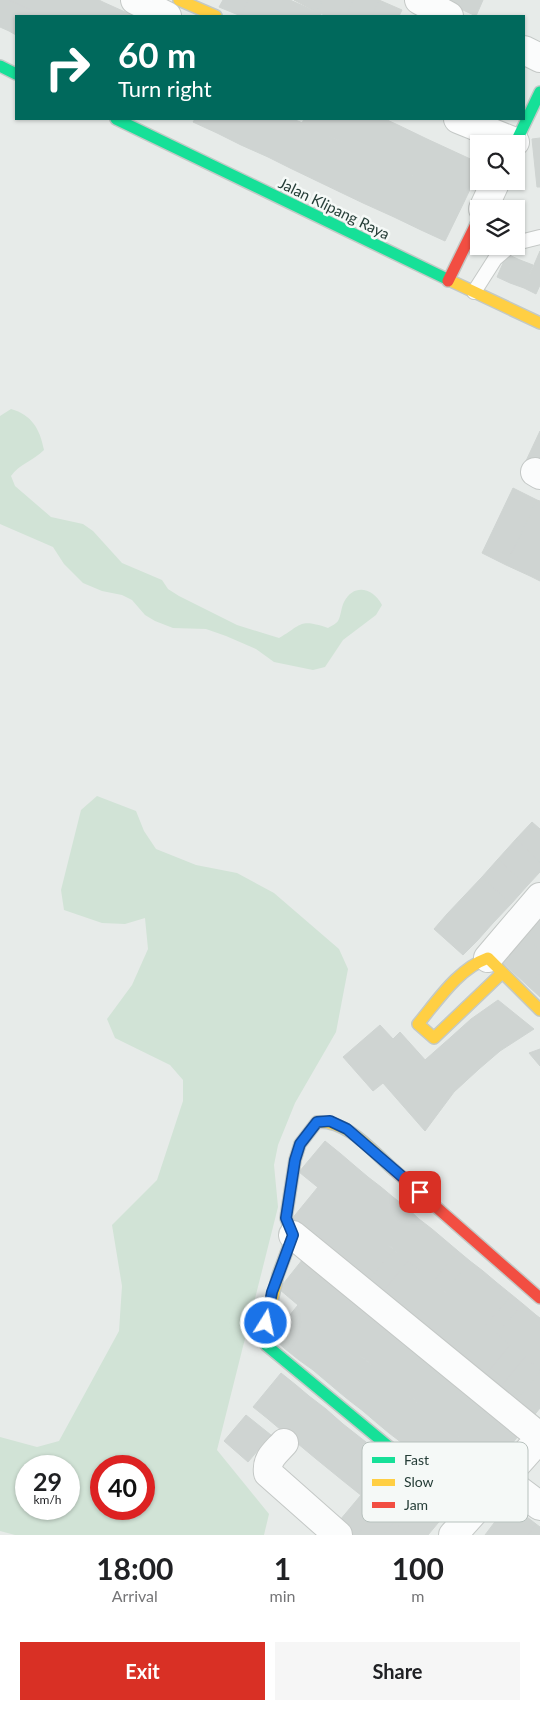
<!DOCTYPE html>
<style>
body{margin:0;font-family:Lato,sans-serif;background:#f6f6f6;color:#202124;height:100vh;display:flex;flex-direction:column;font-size:19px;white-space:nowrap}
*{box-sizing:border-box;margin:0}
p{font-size:16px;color:#757577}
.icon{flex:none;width:28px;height:28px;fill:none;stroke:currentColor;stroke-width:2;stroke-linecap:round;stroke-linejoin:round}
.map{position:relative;height:1535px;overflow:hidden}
.drawer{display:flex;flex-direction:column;background:#fff;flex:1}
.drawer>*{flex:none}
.hud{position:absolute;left:15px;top:15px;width:510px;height:105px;border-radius:0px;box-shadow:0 1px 4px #0004;background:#00695c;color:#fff;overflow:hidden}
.tools{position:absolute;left:470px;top:135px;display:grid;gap:10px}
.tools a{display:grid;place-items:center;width:55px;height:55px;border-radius:0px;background:#fff;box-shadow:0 1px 4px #0004;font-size:25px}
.speed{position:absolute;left:15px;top:1455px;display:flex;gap:10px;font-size:25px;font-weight:700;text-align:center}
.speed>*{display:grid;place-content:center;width:65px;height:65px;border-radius:50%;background:#fff;box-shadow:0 1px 4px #0004;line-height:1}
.speed small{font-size:12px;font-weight:400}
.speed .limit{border:8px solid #d22;background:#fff;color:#111}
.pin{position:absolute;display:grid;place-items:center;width:42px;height:42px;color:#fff;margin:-21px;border-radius:10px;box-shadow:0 2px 8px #0006}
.me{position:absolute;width:55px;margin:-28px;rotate:10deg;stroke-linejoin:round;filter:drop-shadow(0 0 4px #0008)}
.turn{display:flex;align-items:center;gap:18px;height:105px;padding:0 20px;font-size:22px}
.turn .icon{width:65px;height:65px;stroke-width:2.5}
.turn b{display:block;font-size:35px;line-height:42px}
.eta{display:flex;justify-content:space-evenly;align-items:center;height:85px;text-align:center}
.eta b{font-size:30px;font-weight:700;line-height:35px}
.button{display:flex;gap:10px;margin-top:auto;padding:10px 20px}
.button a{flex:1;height:58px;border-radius:0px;background:#d93025;color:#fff;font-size:20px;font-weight:700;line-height:58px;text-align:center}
.button a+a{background:#f6f6f6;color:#202124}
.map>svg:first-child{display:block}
.green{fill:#d1e3d6;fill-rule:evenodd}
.building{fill:#cfd4d2;stroke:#cfd4d2}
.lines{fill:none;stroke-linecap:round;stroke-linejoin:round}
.lane-casing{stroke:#c4c8c6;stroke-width:16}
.street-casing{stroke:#c4c8c6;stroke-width:30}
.fast-casing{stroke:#c3c9c6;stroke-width:14}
.slow-casing{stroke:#c3c9c6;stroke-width:14}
.jam-casing{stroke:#c3c9c6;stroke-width:14}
.lane{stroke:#fbfcfc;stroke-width:14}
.street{stroke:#fbfcfc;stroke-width:28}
.fast{stroke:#16e098;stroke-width:11}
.slow{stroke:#ffcf43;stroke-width:11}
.jam{stroke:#f24e42;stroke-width:11}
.route-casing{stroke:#114b97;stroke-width:12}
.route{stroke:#1a73e8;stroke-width:9}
.labels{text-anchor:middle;stroke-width:5;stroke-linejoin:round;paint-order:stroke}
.street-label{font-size:15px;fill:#253d37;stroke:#f5f9f7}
.key{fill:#f5f9f7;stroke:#b7c1bd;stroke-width:1}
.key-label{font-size:14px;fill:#253d37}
</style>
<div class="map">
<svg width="540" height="1535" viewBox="0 0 540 1535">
<rect width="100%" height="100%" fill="#e7ebe9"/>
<path class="green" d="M11,409C32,415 40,429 44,450C33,461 19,464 11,476L15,486L51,517L83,524L93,531L122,563L162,580L168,589L179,596L237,625L279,638C302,625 299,618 328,628C331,626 336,624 338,621C341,616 341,608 344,602C354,583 373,588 382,605L376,615L343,640L325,667L313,670L274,662L256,649L226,636L206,629L173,628L155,621L145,615L132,600L122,595L102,591L83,583L64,564L53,547L0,524V416Z
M97,796L136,811L144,831L156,849L196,865L237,873L274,893L339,949L348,969L336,1032L295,1103L278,1145L274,1165L278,1207L217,1450L269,1514L264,1535H15L0,1531V1437L37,1447L59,1441L119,1331L122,1286L112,1225L157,1180L183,1101V1080L170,1065L115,1038L107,1019L132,985L148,949L145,918L125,924L102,923L64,910L61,890L81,810ZM26,1466H69V1509H26ZM101,1466H144V1509H101Z"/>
<path class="building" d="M0,0H9L21,5L9,31L0,27Z
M9,0H36L31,10Z
M36,0H69L61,16H44L31,10Z
M69,0H99L105,3L99,16H61Z
M223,0H248L241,16L219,7Z
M248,0H275L267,16H241Z
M275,0H290L299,4L293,16H267Z
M294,0H322L317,12Z
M322,0H353L346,16H327L317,12Z
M353,0H379L372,16H346Z
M379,0L402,10L399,16H372Z
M450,0H483L476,16L448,3Z
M105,3L134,16H99Z
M299,4L321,14L320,16H293Z
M21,5L44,16H16V35L9,31Z
M195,119H224L217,133L193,122Z
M224,119H253L241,145L217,133Z
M253,119H286L268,157L241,145Z
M286,119H293L310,126L290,168L268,157Z
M304,119H336L328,135L302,123Z
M336,119H370L356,148L328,135Z
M370,119H385L398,125L381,160L356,148Z
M398,125L427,139L410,174L381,160Z
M310,126L335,139L315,180L290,168Z
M540,138V187H537L532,139Z
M335,139L360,150L340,192L315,180Z
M427,139L453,151L436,186L410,174Z
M360,150L383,161L363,203L340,192Z
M453,151L479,163V170L465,200L436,186Z
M383,161L413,176L394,217L363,203Z
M413,176L441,188L421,230L394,217Z
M441,188L465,200L445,241L421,230Z
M540,251V285L536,294L524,288Z
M507,254L520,260L510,283L497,277Z
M520,260L533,265L524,288L510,283Z
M540,431V470L525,463Z
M513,488L537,500L506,565L482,553Z
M537,500L540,501V556L530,576L506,565Z
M540,556V581L530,576Z
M532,822L540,829V862L516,839Z
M516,839L540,862V872L527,886L498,859Z
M498,859L527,886L511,904L482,877Z
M482,877L511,904L493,923L464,896Z
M464,896L493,923L477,941L447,914Z
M447,914L477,941L463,955L434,929Z
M540,917V950L522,934Z
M522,934L540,950V973L528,986L499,959Z
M540,973V997L528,986Z
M498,1000L534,1029L500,1051L471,1019Z
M471,1019L500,1051L479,1069L451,1037Z
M380,1025L393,1039L400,1032L454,1092L425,1131L383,1083L373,1091L343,1057Z
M451,1037L479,1069L454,1092L425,1060Z
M540,1049V1066L529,1053Z
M325,1141L341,1154L315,1185L299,1172Z
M341,1154L355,1166L330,1197L315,1185Z
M355,1166L368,1177L343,1207L330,1197Z
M368,1177L381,1187L355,1218L343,1207Z
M318,1187L330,1197L303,1229L291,1220Z
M381,1187L393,1197L368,1228L355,1218Z
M330,1197L343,1207L315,1240L303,1229Z
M393,1197L406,1207L380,1238L368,1228Z
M343,1207L355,1218L328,1250L315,1240Z
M406,1207L419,1219L394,1249L380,1238Z
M355,1218L368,1228L341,1261L328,1250Z
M419,1219L432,1229L406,1260L394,1249Z
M368,1228L380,1238L353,1271L341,1261Z
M432,1229L445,1240L419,1270L406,1260Z
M380,1238L394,1250L367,1282L353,1271Z
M445,1240L458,1251L433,1282L419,1270Z
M394,1250L408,1261L381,1294L367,1282Z
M458,1251L470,1261L445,1291L433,1282Z
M303,1259L316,1269L292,1300L279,1289Z
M408,1261L421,1272L394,1304L381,1294Z
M470,1261L483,1271L457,1302L445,1291Z
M316,1269L329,1280L304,1310L292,1300Z
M483,1271L496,1282L470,1312L457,1302Z
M421,1272L434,1283L407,1315L394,1304Z
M329,1280L342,1291L317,1320L304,1310Z
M496,1282L512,1295L486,1325L470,1312Z
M434,1283L448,1294L420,1326L407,1315Z
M342,1291L355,1301L331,1332L317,1320Z
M448,1294L461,1305L433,1337L420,1326Z
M512,1295L523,1304L497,1334L486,1325Z
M355,1301L368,1312L343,1342L331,1332Z
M523,1304L536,1315L510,1345L497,1334Z
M298,1305L311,1315L284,1348L272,1337Z
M461,1305L473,1314L446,1347L433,1337Z
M368,1312L381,1323L357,1353L343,1342Z
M473,1314L483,1323L457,1356L446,1347Z
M311,1315L326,1327L299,1360L284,1348Z
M536,1315L540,1318V1339L525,1357L510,1345Z
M381,1323L394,1334L370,1363L357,1353Z
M483,1323L497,1334L470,1367L457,1356Z
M326,1327L339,1338L313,1370L299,1360Z
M394,1334L407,1344L382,1374L370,1363Z
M497,1334L510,1345L483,1378L470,1367Z
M339,1338L352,1349L326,1381L313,1370Z
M540,1339V1370L525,1357Z
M407,1344L421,1355L396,1385L382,1374Z
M510,1345L525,1357L498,1390L483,1378Z
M352,1349L365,1360L339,1392L326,1381Z
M421,1355L434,1366L410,1396L396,1385Z
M525,1357L540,1370V1372L514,1403L498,1390Z
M365,1360L377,1369L350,1401L339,1392Z
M434,1366L447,1376L423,1407L410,1396Z
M377,1369L389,1379L363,1411L350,1401Z
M540,1372V1408L532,1418L514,1403Z
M281,1373L296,1385L268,1419L253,1407Z
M447,1376L460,1387L435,1417L423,1407Z
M389,1379L404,1391L377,1423L363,1411Z
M296,1385L309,1396L281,1430L268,1419Z
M460,1387L471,1396L447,1426L435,1417Z
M404,1391L415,1401L389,1433L377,1423Z
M309,1396L326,1409L297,1443L281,1430Z
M471,1396L485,1407L460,1437L447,1426Z
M415,1401L432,1414L406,1446L389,1433Z
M485,1407L499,1419L475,1449L460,1437Z
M326,1409L343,1424L315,1458L297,1443Z
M432,1414L445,1424L418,1457L406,1446Z
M246,1415L271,1435L248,1462L224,1441Z
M499,1419L519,1435L495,1465L475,1449Z
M343,1424L371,1446L342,1480L315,1458Z
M445,1424L457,1435L431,1467L418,1457Z
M457,1435L470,1445L443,1477L431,1467Z
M371,1446L395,1466L367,1500L342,1480Z
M421,1488L448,1511L428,1535H409L394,1522Z
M361,1495L378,1509L357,1535H345L335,1526Z
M509,1503L536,1524L528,1535H485Z
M378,1509L394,1522L383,1535H357Z
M394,1522L409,1535H383Z
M536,1524L540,1527V1535H528Z"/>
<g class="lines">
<defs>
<path id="lane" d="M516,243L540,237
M474,292L495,259L510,246"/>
<path id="street" d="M135,0L167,16
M419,0L449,16
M524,50L540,58
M458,119L515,142
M483,209L496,181
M535,472L540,475
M488,958L540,897
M293,1235L540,1437
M284,1443C275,1453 266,1459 268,1473L338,1535
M504,1479L540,1506
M453,1535L540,1438"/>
<path id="fast" d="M0,66L16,74
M116,119L451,281
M515,144L540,92
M270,1309L266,1345L470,1514"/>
<path id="slow" d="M179,0L216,16
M451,281L540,323
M502,973L434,1038L418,1024C438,1000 458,969 488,958L540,1010
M270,1309L278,1275L293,1235L286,1218L295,1160L300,1144L317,1122C348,1120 372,1151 394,1170"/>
<path id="jam" d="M448,281L479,218
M394,1170L540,1298"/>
</defs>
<use href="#lane" class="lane-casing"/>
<use href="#street" class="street-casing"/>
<use href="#fast" class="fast-casing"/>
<use href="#slow" class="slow-casing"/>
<use href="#jam" class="jam-casing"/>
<use href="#lane" class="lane"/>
<use href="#street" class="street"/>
<use href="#fast" class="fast"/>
<use href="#slow" class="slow"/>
<use href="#jam" class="jam"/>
</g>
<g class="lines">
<defs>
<path id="route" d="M266,1323L272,1292L293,1235L286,1218L295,1160L300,1144L317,1122L330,1121L347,1129L420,1192"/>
</defs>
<use href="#route" class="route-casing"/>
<use href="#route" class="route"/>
</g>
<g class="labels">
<g class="street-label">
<text transform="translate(334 209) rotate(26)" y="5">Jalan Klipang Raya</text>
</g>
</g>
<rect x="362" y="1442" width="166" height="80" rx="8" class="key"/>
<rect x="372" y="1457" width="23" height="6" fill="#16e098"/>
<rect x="372" y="1479" width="23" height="7" fill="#ffcf43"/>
<rect x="372" y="1502" width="23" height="6" fill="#f24e42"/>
<g class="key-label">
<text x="404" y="1465">Fast</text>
<text x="404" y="1487">Slow</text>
<text x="404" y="1510">Jam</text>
</g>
</svg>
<div class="tools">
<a><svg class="icon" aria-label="search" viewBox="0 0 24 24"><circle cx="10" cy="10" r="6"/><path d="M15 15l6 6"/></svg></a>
<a><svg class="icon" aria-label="layers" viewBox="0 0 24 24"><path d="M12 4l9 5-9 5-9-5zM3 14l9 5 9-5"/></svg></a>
</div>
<div class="speed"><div>29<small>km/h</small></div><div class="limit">40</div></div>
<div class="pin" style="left:420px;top:1192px;background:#d93025"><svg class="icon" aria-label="arrive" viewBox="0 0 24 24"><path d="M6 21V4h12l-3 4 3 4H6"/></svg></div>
<svg class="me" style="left:266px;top:1323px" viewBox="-20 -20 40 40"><circle r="17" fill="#1a73e8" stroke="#fff" stroke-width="3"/><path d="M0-11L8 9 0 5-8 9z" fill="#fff"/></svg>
<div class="hud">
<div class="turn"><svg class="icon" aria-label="right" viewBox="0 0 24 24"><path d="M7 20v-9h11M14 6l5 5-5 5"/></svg><div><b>60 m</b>Turn right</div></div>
</div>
</div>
<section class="drawer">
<div class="eta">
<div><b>18:00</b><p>Arrival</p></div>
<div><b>1</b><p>min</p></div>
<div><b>100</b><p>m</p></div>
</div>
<div class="button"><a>Exit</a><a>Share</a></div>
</section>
